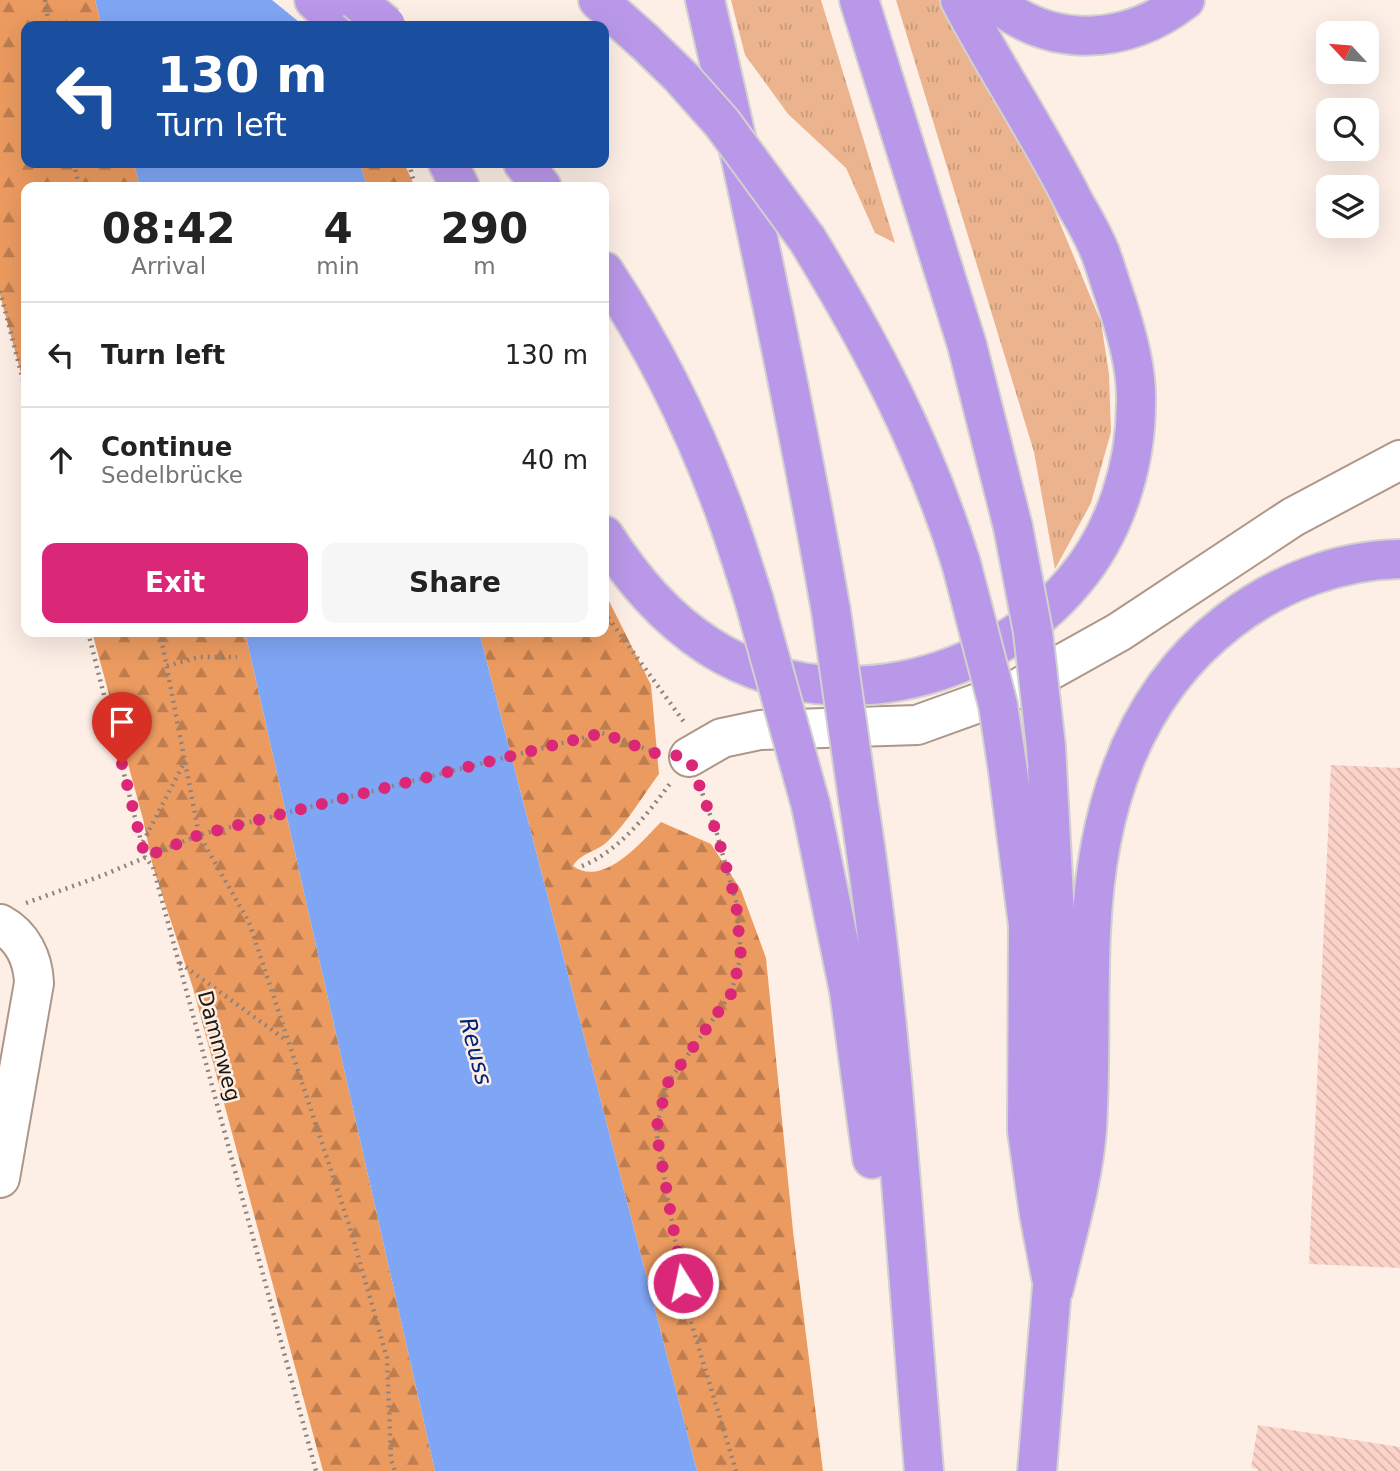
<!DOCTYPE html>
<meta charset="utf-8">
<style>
body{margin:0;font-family:"DejaVu Sans",sans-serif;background:#f6f6f6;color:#222;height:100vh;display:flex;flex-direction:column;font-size:26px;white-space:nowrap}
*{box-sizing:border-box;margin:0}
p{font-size:23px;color:#767676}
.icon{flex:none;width:38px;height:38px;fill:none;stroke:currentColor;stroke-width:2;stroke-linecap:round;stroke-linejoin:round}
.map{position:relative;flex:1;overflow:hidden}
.drawer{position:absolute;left:21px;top:182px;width:588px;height:455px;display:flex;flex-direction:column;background:#fff;border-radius:14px;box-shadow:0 7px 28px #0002}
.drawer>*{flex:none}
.hud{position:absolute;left:21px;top:21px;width:588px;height:147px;border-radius:14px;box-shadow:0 7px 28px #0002;background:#1a4fa0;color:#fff;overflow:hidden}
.needle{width:46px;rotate:296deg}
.fabs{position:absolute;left:1316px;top:21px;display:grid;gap:14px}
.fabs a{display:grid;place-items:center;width:63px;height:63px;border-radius:14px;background:#fff;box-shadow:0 7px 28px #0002;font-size:35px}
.pin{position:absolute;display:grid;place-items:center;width:60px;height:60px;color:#fff;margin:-72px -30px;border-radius:50% 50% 50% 0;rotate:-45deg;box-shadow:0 0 7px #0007}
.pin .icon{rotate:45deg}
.me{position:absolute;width:77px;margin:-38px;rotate:350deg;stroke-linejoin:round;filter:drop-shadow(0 0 5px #0008)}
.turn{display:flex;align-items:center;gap:24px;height:147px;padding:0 21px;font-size:32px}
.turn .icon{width:91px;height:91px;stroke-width:2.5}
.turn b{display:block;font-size:49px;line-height:60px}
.eta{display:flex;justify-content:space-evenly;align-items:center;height:119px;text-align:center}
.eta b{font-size:42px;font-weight:600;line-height:49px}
.button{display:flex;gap:14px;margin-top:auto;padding:14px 21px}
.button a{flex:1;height:80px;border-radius:14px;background:#db2777;color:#fff;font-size:28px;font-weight:600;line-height:80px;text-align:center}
.button a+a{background:#f6f6f6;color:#222}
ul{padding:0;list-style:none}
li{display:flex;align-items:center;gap:21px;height:105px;padding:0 21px;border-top:2px solid #e0e0e0}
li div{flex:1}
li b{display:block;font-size:26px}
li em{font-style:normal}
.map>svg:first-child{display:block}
.grass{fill:url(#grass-tufts)}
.forest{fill:url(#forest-firs)}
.water{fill:#7fa6f5}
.pier{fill:#fdefe6}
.building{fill:url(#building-back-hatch)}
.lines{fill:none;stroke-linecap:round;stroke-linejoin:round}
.minor-casing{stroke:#ad9789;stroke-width:42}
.highway-casing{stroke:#d2d1cf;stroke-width:42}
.path{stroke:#8e837c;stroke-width:4.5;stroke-dasharray:2 5;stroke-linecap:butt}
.minor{stroke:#fff;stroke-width:38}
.highway{stroke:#ba98e9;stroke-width:38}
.highway-bridge-casing{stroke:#d2d1cf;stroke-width:42;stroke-linecap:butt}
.highway-bridge{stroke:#ba98e9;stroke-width:38}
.route{stroke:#db2777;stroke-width:12;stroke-dasharray:0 21.6}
.labels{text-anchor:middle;stroke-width:5;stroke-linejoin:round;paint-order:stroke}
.street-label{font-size:21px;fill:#1f1711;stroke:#fdefe6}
.water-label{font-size:23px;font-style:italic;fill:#02237a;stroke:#fdefe6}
</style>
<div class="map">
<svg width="1400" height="1471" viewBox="0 0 1400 1471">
<defs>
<pattern id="grass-tufts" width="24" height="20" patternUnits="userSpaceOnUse" patternTransform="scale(1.75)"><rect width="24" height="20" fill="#ebb48e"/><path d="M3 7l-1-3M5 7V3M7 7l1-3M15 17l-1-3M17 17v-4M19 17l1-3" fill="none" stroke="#c99a79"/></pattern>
<pattern id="forest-firs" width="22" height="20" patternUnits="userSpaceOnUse" patternTransform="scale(1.75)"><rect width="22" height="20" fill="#ec9b60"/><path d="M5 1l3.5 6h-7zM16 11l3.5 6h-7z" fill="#bf7d4e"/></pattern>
<pattern id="building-back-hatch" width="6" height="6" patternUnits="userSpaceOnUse" patternTransform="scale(1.75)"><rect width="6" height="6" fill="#fcd3c9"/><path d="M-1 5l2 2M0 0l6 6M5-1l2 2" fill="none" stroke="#d8b4ac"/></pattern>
</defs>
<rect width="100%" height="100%" fill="#fdefe6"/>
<path class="grass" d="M731,0H821L895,243L875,233L846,168L788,114L745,55Z
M896,0H940L1042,180L1101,322L1109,374L1111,432L1091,503L1055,569L1034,452Z"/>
<path class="forest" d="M0,0H95L102,26H26V163H134L140,187H26V392L0,295Z
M360,163H404L415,187H367Z
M604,591L651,685L659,774C643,795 628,822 608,841C597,852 580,853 573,866C604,888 641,842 661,822L711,844L741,890L766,958L793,1231L823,1471H697L479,632H604Z
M92,632H245L435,1471H323L193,988L153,867L143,819Z"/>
<path class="water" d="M95,0H319L326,26H102Z
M134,163H360L367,187H140Z
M245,632H479L697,1471H435Z"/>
<path class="pier" d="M272,0H323L329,26H304Z"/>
<path class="building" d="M1331,765L1400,768V1268L1309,1264Z
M1258,1425L1400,1447V1471H1257L1258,1469L1251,1468Z"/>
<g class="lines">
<defs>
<path id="minor" d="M689,757L722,738L760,730L917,725L1017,689L1119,632L1293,517L1400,460
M0,924C22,936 33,958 34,983L0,1178"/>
<path id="highway" d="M314,0L342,26
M598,0L645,42
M705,0C752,203 795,406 831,611
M859,0L967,345L1013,527
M993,0C1051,50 1127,45 1185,0
M448,163L460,187
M523,163L542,187
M807,239C870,342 925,446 961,563
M604,271C651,342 690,419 720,499C733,532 743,566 754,600
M604,535C633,580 665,618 710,647C827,721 988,684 1074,581C1115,533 1136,466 1136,403C1137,369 1127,335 1117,303C1111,286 1106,268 1100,252C1093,235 1084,219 1075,204C1040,134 996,69 960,0
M1046,747L1057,955L1058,1065L1056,1200
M1008,771L1028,925L1027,1131L1039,1214L1051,1277
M858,799C893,1021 905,1247 924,1471
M811,806L849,991L872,1159
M1054,1289C1066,1237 1083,1182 1087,1129C1091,1064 1088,998 1091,933C1096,812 1130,697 1229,621C1278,583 1339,560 1400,559
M1037,1471L1054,1263"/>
</defs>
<use href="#minor" class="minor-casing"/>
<use href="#highway" class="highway-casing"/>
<path class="path" d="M45,0L49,26
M74,163L79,187
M409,163L415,187
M0,291L26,392
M604,612L684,722
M88,632L145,857L153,867L316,1471
M160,632L199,835L249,922L352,1234L387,1358L391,1460L395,1471
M167,666L199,657H237
M700,787L717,834L736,902L741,956L731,994L667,1084L656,1130L687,1309L736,1471
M143,842L184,763
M582,866C620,851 648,813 672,781
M26,903L101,876L199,835L602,733L657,753
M180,963L286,1040"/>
<use href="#minor" class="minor"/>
<use href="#highway" class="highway"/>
<defs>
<path id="highway-bridge" d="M356,0L386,25
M645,42L681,77L722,123L807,239
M1013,527L1033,632L1046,747
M961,563L998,705L1008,771
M754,600L811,806
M831,611L858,799"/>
</defs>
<use href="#highway-bridge" class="highway-bridge-casing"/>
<use href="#highway-bridge" class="highway-bridge"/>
</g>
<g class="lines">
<path class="route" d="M122,764L145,857L199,835L602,733L654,753L689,757L717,834L736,902L741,957L731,994L667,1084L656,1130L683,1283"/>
</g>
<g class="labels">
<g class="street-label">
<text transform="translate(219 1046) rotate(75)" y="7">Dammweg</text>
</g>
<g class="water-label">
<text transform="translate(476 1051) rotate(75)" y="8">Reuss</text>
</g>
</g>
</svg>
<div class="fabs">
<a><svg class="needle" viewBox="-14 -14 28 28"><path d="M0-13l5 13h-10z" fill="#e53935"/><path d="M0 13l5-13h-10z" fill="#767676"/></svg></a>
<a><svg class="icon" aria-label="search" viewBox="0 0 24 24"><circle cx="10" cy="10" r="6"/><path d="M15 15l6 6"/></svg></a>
<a><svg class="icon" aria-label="layers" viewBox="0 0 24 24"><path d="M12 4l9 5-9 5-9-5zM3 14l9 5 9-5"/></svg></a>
</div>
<div class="pin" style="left:122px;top:764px;background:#d93025"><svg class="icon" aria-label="arrive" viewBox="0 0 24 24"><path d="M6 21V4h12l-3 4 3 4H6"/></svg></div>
<svg class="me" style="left:683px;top:1283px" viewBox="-20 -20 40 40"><circle r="17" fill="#db2777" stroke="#fff" stroke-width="3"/><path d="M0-11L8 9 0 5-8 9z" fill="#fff"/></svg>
<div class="hud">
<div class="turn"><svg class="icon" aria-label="left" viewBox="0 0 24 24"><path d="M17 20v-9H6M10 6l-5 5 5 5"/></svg><div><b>130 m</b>Turn left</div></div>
</div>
<section class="drawer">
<div class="eta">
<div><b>08:42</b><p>Arrival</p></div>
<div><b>4</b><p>min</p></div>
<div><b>290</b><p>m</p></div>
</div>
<ul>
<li><svg class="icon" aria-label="left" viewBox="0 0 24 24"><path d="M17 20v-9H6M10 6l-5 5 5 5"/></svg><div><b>Turn left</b></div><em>130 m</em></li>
<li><svg class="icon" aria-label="ahead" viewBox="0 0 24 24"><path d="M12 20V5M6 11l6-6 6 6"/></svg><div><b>Continue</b><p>Sedelbrücke</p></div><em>40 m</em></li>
</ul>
<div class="button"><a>Exit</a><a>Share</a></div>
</section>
</div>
